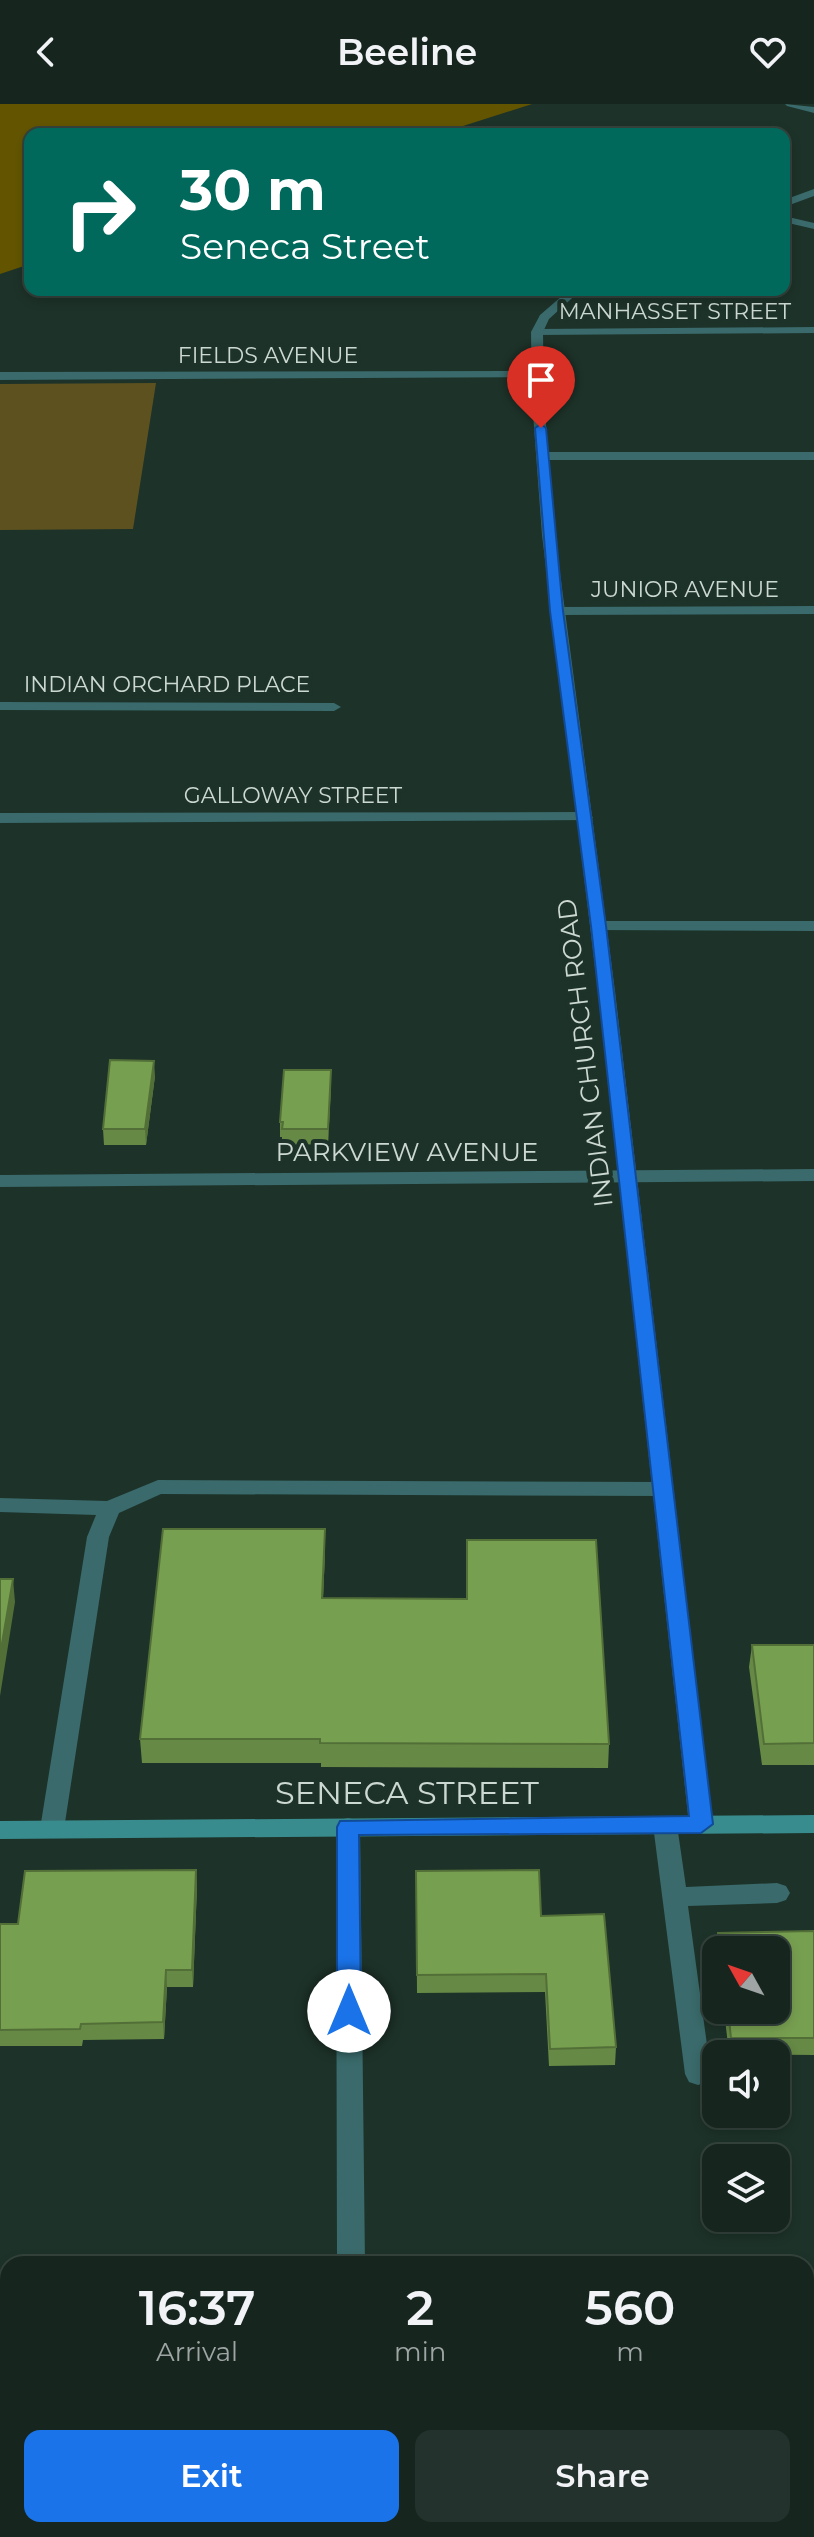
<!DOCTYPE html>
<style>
body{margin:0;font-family:Montserrat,sans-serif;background:#23322c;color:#f1f3f6;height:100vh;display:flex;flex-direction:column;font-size:30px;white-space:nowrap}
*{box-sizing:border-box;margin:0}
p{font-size:26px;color:#9ea5a4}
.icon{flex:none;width:44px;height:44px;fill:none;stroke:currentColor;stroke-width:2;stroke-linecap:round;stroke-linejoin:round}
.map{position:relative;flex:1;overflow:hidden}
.panel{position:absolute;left:0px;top:2152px;width:814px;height:282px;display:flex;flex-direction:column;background:#16261f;border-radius:24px 24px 0 0;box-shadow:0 4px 12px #0003,0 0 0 2px #35433d}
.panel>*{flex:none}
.top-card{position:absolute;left:24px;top:24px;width:766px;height:168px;border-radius:16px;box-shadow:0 4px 12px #0003,0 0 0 2px #35433d;background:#00695c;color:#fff;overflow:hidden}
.needle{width:52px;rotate:310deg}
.fabs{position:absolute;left:702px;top:1832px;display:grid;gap:16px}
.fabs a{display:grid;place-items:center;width:88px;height:88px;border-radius:16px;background:#16261f;box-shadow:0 4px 12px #0003,0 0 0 2px #35433d;font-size:40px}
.pin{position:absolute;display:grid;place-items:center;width:68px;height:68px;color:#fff;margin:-82px -34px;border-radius:50% 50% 50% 0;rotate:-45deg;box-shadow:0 0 8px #0007}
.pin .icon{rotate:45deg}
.me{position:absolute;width:88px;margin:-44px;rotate:0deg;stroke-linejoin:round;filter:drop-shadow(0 0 6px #0008)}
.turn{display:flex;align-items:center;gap:28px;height:168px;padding:0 24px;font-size:36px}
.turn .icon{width:104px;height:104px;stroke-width:2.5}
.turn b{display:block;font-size:56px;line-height:68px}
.eta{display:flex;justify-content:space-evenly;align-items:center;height:136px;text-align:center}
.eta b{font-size:48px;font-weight:600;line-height:56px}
.cta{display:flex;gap:16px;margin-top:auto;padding:16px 24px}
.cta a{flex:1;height:92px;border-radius:16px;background:#1a73e8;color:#fff;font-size:32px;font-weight:600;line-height:92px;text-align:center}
.cta a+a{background:#23322c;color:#f1f3f6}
header{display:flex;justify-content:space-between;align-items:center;height:104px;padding:0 24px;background:#16261f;font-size:36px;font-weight:600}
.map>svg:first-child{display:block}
.green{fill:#5d521f}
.forest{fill:#635500}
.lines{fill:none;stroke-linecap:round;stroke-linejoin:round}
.service{fill:#3a6a6b;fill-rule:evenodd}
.minor{fill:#3a6a6b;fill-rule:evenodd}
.tertiary{fill:#3a6a6b;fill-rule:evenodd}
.secondary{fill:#398c8e;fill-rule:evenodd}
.wall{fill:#668945}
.shaded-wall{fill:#536f38}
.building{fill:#779f50;stroke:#536f38;stroke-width:2}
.route{fill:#1a73e8;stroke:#114b97;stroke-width:2}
.labels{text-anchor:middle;stroke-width:8;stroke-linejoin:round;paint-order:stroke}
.far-street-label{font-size:22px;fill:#ccd8d2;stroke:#1d3229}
.street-label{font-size:26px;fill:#ccd8d2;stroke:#1d3229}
.near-street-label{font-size:32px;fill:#ccd8d2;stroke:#1d3229}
</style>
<header><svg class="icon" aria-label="back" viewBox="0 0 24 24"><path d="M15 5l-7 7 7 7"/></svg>Beeline<svg class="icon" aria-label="heart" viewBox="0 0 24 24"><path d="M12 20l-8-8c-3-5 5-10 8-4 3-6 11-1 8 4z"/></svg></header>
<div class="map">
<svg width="814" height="2433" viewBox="0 0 814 2433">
<rect width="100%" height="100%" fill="#1d3229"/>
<path class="green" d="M156,279L133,425L0,426V280Z"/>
<path class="forest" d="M0,0H532L438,30H30V160L0,170Z"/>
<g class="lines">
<path class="service" d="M158,1376L663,1378L674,1385L663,1392L161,1390L119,1409L109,1433L64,1725L61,1732L52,1734L43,1732L40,1725L87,1433L96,1411L0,1408V1394L107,1397Z
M665,1712L674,1714L677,1721L686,1783L777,1779L786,1782L790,1789L786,1796L777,1799L688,1802L711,1970L707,1978L698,1981L689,1978L685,1970L653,1721L656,1714Z"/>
<path class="minor" d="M785,0L814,3V9L787,2Z
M784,112L814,119V125L784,118Z
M814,223V229L537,231L531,228L537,225Z
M0,268L537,267L543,270L537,273L0,276Z
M814,348V356H543L537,352L543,348Z
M814,502V510L557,511L550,507L557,503Z
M0,598L334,599L341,603L334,607L0,606Z
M585,708L593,713L591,716L0,719V709Z
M598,817H814V827L592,826L590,822Z
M814,1065V1077L0,1083V1071Z
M348,1714L357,1716L360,1723L365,2160H337L336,1723L339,1716Z
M338,2426H368V2433H338Z"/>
<path class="tertiary" d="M814,85V92L784,103V96Z
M569,186H581L549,215L543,228L544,296L555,431L615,887L713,1720L710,1727L701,1729L692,1727L689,1720L598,887L542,431L532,296L531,228L540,211Z"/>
<path class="secondary" d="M814,1711V1729L0,1735V1717Z"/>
</g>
<path class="wall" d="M155,972L146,1041H104L103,1025Z
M331,982L328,1040L282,1041V1033H280V1018Z
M325,1425V1449L323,1494L609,1640L608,1664L321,1663V1659H142L140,1635Z
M752,1541H814V1661H762L749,1563Z
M196,1766L197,1783L193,1883H167L164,1935L83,1936L82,1942H0V1820H18Z
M416,1767L541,1812L616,1943L615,1961L549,1962L545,1888L417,1889Z
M814,1827V1951L729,1950L724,1906H776V1846H716L718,1829Z"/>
<path class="shaded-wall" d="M154,957L155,972L146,1041L145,1025Z
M331,966V982L328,1040V1025Z
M325,1425V1449L322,1518V1494Z
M13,1475L15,1498L0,1592V1551Z
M196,1766L197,1783L193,1883L192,1866Z
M166,1866L167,1883L164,1935L163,1918Z"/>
<path class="building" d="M110,956L154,957L145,1025H103Z
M284,966H331L328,1025H282L283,1018H280Z
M163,1425H325L322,1494L467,1495V1436H596L609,1640L320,1639V1635H140Z
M0,1475H13L0,1551Z
M752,1541H814V1639L764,1640Z
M196,1766L192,1866H166L163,1918L81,1920L80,1925L0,1926V1820H18L25,1767Z
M539,1766L541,1812L604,1810L616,1943L550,1945L546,1870L417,1871L416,1767Z
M814,1827V1934H731L728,1906H776V1846H720L718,1829Z"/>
<path class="route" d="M541,320L546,324L563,507L606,822L713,1720L701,1729L359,1731L361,1907L358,1913H341L337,1907V1723L340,1717L689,1712L591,822L550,507L535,324Z"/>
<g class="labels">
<g class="far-street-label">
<text x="675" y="215">MANHASSET STREET</text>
<text x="268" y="259">FIELDS AVENUE</text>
<text x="685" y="493">JUNIOR AVENUE</text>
<text x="167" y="588">INDIAN ORCHARD PLACE</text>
<text x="293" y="699">GALLOWAY STREET</text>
</g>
<g class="street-label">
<text transform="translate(585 949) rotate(-97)" y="9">INDIAN CHURCH ROAD</text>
<text x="407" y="1057">PARKVIEW AVENUE</text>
</g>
<g class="near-street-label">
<text x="407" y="1700">SENECA STREET</text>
</g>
</g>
</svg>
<div class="fabs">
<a><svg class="needle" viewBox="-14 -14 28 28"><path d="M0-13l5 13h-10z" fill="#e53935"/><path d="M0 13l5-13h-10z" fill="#9ea5a4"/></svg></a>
<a><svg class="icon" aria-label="sound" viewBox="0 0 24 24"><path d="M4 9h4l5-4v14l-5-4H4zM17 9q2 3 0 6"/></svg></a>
<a><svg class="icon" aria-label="layers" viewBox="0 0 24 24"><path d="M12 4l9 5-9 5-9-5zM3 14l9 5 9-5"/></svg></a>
</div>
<div class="pin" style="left:541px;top:324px;background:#d93025"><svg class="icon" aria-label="arrive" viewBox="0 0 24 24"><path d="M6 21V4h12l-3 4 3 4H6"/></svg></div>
<svg class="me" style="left:349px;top:1907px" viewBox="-20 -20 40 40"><circle r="19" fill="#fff"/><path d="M0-13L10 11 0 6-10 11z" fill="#1a73e8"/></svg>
<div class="top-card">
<div class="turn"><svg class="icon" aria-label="right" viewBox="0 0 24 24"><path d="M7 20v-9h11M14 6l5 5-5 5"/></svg><div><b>30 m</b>Seneca Street</div></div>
</div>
<section class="panel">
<div class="eta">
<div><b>16:37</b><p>Arrival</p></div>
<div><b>2</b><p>min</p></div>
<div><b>560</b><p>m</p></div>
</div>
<div class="cta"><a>Exit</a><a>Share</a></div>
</section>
</div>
